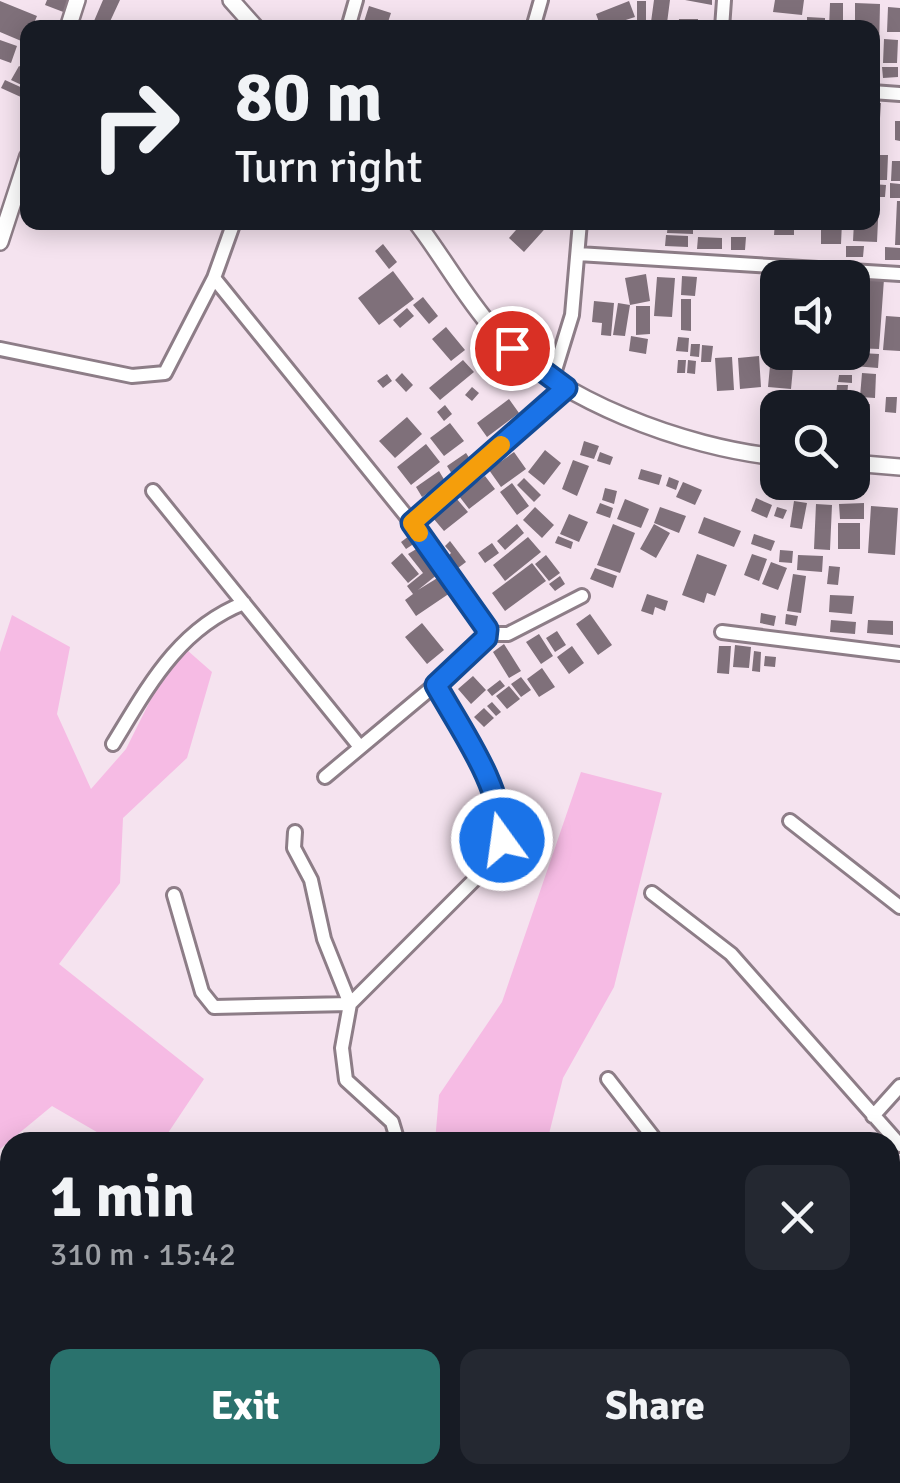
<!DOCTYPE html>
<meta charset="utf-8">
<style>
body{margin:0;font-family:Signika,sans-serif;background:#242831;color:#f1f3f6;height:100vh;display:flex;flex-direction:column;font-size:38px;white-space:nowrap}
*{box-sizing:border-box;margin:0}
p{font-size:32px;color:#9ea1a6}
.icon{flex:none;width:55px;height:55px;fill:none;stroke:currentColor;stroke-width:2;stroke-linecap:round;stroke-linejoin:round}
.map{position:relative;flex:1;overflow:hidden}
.panel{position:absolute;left:0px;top:1132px;width:900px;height:352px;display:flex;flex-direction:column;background:#171b24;border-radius:30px 30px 0 0;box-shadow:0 5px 25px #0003}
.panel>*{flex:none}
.top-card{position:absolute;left:20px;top:20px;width:860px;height:210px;border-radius:20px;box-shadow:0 5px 25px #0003;background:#171b24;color:#f1f3f6;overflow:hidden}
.controls{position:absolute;left:760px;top:260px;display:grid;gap:20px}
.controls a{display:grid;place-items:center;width:110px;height:110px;border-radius:20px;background:#171b24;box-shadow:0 5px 25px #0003;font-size:50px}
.pin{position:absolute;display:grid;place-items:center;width:85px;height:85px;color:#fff;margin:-42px;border:5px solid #fff;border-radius:50%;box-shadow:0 2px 10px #0007}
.me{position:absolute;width:110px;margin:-55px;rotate:346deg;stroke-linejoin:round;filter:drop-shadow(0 0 8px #0008)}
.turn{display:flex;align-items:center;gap:35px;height:210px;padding:0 50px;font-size:45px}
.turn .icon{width:130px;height:130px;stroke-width:2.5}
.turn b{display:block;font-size:70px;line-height:85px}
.round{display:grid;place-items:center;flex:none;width:105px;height:105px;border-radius:20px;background:#242831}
.summary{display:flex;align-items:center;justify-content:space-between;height:170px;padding:0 50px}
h1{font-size:60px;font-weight:800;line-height:75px}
.action{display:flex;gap:20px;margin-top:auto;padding:20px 50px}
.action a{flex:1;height:115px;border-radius:20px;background:#2a726d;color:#fff;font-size:40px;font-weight:800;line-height:115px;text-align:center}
.action a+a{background:#242831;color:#f1f3f6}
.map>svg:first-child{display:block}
.green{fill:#f6bbe4}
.building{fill:#7f707a}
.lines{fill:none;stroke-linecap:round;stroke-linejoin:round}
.minor-casing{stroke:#8d7d87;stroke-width:18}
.tertiary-casing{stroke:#8d7d87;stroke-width:20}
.minor{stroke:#fff;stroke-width:12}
.tertiary{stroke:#fff;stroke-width:15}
.route-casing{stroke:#114b97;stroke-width:25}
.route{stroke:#1a73e8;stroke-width:18}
.slow{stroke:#f59e0b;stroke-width:18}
</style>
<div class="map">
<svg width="900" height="1483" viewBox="0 0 900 1483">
<rect width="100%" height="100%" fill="#f5e3ef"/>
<path class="green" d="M12,615L70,647L57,714L91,789L126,749L179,643L212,672L187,758L123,818L120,883L59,964L204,1079L162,1142H114L52,1106L0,1149V652Z
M581,772L662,793L614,987L563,1078L547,1142H435L439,1095L502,1002Z
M0,1218L10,1232V1475H123L127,1483H0Z
M382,1475H511L509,1483H383Z"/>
<path class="building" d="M47,0H71L66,13L45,5Z
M103,0H120L107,28H91Z
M654,0H670L667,23L651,22Z
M685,0H712V5Z
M775,0H804L802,15L773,12Z
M0,1L37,16L32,28H28L26,43L0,32Z
M629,1L635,17L601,28L596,14Z
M637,1H646V21L637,22Z
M830,3H843V28H829Z
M855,3L880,4L879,51L872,50V28H855Z
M369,6L391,13L386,28H362Z
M888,7L900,8V32H887Z
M807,17L825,18V28H771L772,21L807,25Z
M679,19H698V28H678Z
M884,39L898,40L897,63H883Z
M0,40L17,46L11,63L0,59Z
M19,66L28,70V88L11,80Z
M882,67H898V77L883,78Z
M5,80L27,90L23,98L1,88Z
M872,103H881L880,118L872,117Z
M895,121H900V141L895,140Z
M872,155H888L887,180H872Z
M892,161H900V181H891Z
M890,183L900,184V198H890Z
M872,184L886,185L885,197H872Z
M872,199H879L877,242L853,241L854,222H872Z
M897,201H900V245H895Z
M523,222H551L524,252L509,238Z
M668,222H693V234L667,233Z
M775,222H794V235H774Z
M821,222H842L841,244H821Z
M666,235L688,236V247L665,246Z
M698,237L722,238V249H697Z
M731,237H746L745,250H731Z
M383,244L397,262L389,269L375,251Z
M846,246H864L863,257H846Z
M885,247L900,248V260H885Z
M393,271L414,299L379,325L358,298Z
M646,274L650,301L630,305L625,278Z
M682,276L697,277L695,296L681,295Z
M657,277L675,278L672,317L654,316Z
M852,278L884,279L879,349L852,348V334L865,335L868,293L852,292Z
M423,297L438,316L429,324L413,305Z
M681,299H691V331L681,330Z
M594,301L614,303L611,336L601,335L602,323L592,322Z
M618,303L630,305L625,336L613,335Z
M636,306H650V334L636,335Z
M407,308L414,316L400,328L393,320Z
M886,316L900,317V351L883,350Z
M446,327L465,350L451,361L432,339Z
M631,336L648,339L646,354L629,351Z
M678,337L689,338L688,352L676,351Z
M691,344H700L699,357L690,356Z
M702,345L713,346L711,362H701Z
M843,352L879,354L878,368L842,365Z
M771,355L794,357L791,389L768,387Z
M759,356L761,387L740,389L738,358Z
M732,357L734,390L717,391L715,358Z
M463,360L474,372L440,400L429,388Z
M678,360H686L685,373H677Z
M688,360L696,361L695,374L687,373Z
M402,373L413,385L406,392L395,380Z
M862,373L876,374L875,398L860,397Z
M387,374L392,381L383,388L377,381Z
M839,375H852V383L838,382Z
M837,385H848L847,397H836Z
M472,387L479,393L472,401L465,395Z
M886,397H897L896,413L885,412Z
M509,399L519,413L487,437L477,423Z
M838,401L855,402L854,408H837Z
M860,403L870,404V415L859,414Z
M445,405L452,414L444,421L437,412Z
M407,417L422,434L395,458L379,441Z
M450,423L464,441L444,456L430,438Z
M584,441L599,446L594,459L580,455Z
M426,444L440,462L411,485L397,467Z
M545,450L561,463L544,485L528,472Z
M514,452L526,469L501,487L489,470Z
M600,452L613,457L610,465L597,461Z
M466,453L472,462L452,474L447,466Z
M573,460L589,466L577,496L562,489Z
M641,469L662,475L659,485L638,479Z
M439,471L445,481L422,497L416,487Z
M485,476L495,489L469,509L459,496Z
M669,477L679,481L676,490L666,486Z
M524,478L541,495L534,502L517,485Z
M683,482L702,490L695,505L676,497Z
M512,483L529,506L517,515L500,492Z
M605,488L617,491L614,504L602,500Z
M456,498L468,512L444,531L433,518Z
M756,498L772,505L767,518L751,511Z
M625,499L649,509L641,528L617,519Z
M794,501L807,503L802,529L790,527Z
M600,503L613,508L610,518L596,513Z
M864,503V519H840L839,504Z
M816,504L832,505L830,550L814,549Z
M871,506L898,508L895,555L868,553Z
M535,507L554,525L542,538L523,520Z
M660,507L686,516L679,533L654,523Z
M777,507L787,510L783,519L774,516Z
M569,514L588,522L579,542L560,534Z
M704,517L741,531L734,547L698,533Z
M838,523H860V549H838Z
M517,524L524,533L505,550L497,541Z
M613,524L635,533L620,573L597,565Z
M654,524L670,533L656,558L640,549Z
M754,534L775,541L771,551L751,544Z
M409,536L415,543L406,549L401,542Z
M558,536L573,542L571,549L555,543Z
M528,537L541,552L505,581L493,565Z
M450,541L466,562L458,568L448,556L451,553L445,546Z
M492,543L499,553L485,563L478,553Z
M418,548L438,574L418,590L439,577L450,593L416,616L405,600L413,594L407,586L423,573L408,554Z
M780,550L793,551L792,563L779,562Z
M402,553L419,574L408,583L391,563Z
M697,554L727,565L715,596L707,593L704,603L682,595Z
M752,554L767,559L759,581L744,575Z
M546,555L560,573L549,581L535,564Z
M798,555L823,556L822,572L797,570Z
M771,562L787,568L778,590L762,584Z
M532,563L546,581L505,611L492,593Z
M829,566L840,567L838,585L827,584Z
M595,568L617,576L613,588L590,579Z
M793,574L806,576L801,613L787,611Z
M560,576L565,584L555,591L549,584Z
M647,594L668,601L665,611L655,607L653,615L641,611Z
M830,595L854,596L852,614L829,612Z
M761,613L776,616L774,626L760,623Z
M590,614L612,645L598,655L576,624Z
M786,614L798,616L796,626L785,624Z
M831,620L856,622L855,634L830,632Z
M868,620L893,621V635L867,633Z
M422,623L444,650L427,664L405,637Z
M557,631L566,645L555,652L546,638Z
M539,634L553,656L541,664L526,642Z
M504,644L521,671L509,678L493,652Z
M735,645L751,647L749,668L733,667Z
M572,646L584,663L569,674L557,657Z
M719,646H731L729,674L717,673Z
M754,651L761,652L760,672L752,671Z
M765,656L776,657L775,667L764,666Z
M542,668L555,687L539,697L527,679Z
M473,676L486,690L471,704L458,689Z
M521,677L531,690L521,697L511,684Z
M500,680L505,686L492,696L487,690Z
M509,686L520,699L507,709L496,696Z
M492,702L501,712L496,716L487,706Z
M484,708L494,718L484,727L474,717Z"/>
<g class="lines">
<defs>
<path id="minor" d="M348,28L356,0
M533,28L541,0
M722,28L724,0
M872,92L900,94
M578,254L900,274
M214,278L412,523L487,634
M0,349L132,376L165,373L214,278L234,222
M552,380L572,315L580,222
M153,491L360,747
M412,523L566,388
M722,632L900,654
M487,634H508L582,596
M113,744C148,687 178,629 244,603
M325,777L435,685L487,634
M790,821L900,907
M295,832L294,848L311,880L324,939L350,1004L342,1048L346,1080L392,1122L398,1142
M652,893L731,954L900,1145
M174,895L202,992L214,1007L350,1004L477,877L503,840C503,786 461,730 435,685
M608,1079L657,1142
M873,1116L900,1086
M890,1240L900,1241
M890,1413L900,1414
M292,1475L293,1483"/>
<path id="tertiary" d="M231,0L256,28
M68,28L77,0
M416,222C443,257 464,296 493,329C554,400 686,448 778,457
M0,242L28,156
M852,463L900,467"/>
</defs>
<use href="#minor" class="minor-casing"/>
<use href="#tertiary" class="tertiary-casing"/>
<use href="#minor" class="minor"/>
<use href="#tertiary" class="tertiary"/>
</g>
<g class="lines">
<defs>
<path id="route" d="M502,840C503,787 461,730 436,685L486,638L487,629L412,523L566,388L512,348"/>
</defs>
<use href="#route" class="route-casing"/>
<use href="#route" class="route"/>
<path class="slow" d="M419,533L412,523L501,445"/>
</g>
</svg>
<div class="controls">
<a><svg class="icon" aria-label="sound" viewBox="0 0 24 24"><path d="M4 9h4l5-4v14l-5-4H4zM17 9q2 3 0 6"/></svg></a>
<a><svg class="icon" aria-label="search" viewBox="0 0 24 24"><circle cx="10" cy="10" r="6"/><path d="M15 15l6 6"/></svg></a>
</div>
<div class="pin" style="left:512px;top:348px;background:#d93025"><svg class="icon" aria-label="arrive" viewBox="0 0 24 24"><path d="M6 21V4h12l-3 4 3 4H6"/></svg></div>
<svg class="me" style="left:502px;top:840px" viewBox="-20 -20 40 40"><circle r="17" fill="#1a73e8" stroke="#fff" stroke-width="3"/><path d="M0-11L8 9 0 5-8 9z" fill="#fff"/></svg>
<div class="top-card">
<div class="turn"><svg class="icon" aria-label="right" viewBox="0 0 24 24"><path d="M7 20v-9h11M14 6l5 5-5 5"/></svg><div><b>80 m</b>Turn right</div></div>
</div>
<section class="panel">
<div class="summary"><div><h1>1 min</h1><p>310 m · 15:42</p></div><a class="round"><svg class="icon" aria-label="close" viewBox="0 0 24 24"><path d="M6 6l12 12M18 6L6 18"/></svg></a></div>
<div class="action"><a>Exit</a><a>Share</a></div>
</section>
</div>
